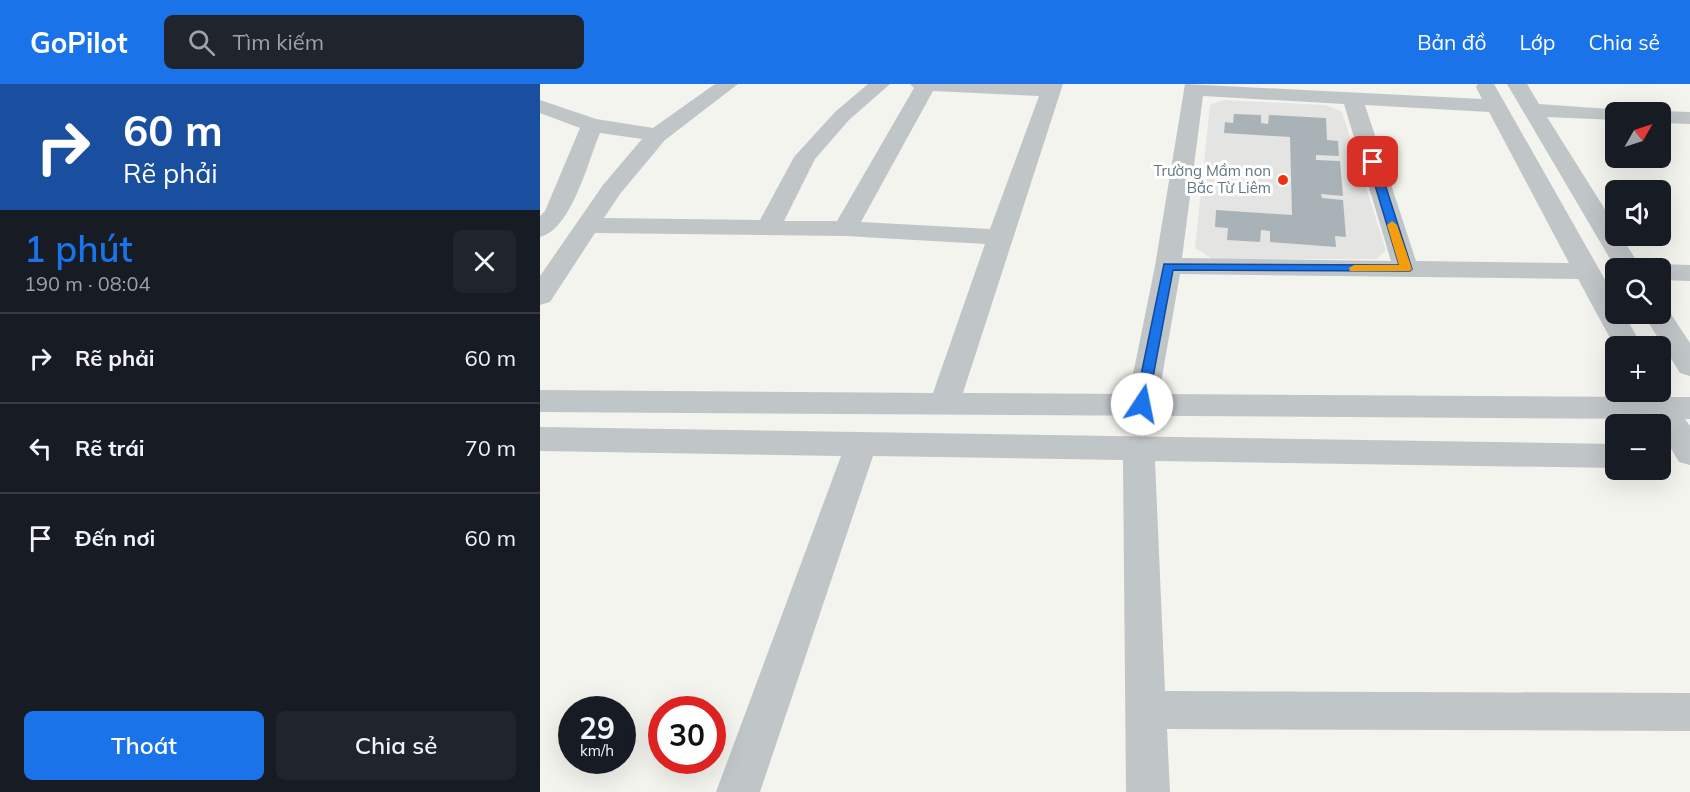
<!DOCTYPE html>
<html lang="vi">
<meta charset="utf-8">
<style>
body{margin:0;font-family:Mulish,sans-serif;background:#20242c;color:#f1f3f6;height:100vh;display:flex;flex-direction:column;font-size:22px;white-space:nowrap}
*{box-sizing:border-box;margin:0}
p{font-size:20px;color:#9ea1a6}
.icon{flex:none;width:33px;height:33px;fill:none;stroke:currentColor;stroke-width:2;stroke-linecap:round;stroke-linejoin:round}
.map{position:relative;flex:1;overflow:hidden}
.side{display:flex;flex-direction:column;background:#171b24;width:540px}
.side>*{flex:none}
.hud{background:#1a4fa0;color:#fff;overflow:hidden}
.needle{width:39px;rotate:51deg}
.controls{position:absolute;left:1065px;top:18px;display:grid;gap:12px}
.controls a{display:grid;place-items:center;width:66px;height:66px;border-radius:9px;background:#171b24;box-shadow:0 6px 24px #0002;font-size:30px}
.speed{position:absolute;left:18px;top:612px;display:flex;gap:12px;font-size:30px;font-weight:700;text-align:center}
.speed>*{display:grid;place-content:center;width:78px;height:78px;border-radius:50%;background:#171b24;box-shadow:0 6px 24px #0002;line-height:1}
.speed small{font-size:15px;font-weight:400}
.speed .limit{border:9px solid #d22;background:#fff;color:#111}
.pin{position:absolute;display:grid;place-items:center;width:51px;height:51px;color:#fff;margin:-26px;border-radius:12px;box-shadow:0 3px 9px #0006}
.me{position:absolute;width:66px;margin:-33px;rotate:11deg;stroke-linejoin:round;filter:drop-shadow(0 0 4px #0008)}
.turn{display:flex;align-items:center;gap:21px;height:126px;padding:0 24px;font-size:27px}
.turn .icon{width:78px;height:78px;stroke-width:2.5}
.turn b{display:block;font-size:42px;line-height:51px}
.round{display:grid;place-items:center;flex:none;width:63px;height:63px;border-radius:9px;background:#20242c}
.overview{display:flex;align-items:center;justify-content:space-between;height:102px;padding:0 24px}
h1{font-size:36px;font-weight:600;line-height:45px;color:#1a73e8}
.cta{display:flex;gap:12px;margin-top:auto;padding:12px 24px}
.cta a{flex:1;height:69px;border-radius:9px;background:#1a73e8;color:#fff;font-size:24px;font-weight:600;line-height:69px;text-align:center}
.cta a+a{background:#20242c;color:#f1f3f6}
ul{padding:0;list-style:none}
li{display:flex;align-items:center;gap:18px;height:90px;padding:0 24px;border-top:2px solid #363941}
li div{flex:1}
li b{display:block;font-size:22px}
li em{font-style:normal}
header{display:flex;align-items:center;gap:36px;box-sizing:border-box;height:84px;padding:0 30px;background:#1a73e8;color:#fff}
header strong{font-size:28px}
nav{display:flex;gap:33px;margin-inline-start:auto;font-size:21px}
.search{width:420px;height:54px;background:#20242c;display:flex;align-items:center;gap:15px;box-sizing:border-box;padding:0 21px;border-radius:9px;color:#9ea1a6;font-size:22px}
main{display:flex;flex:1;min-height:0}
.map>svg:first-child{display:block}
.built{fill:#e4e5e3}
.building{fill:#a9b3b7}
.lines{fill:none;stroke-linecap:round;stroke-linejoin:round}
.street{fill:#c0c5c8;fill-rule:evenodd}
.route{fill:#1a73e8;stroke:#114b97;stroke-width:1.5}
.slow{fill:#f59e0b}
.poi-dot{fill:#f23010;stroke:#fff;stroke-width:2}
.labels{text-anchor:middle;stroke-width:6;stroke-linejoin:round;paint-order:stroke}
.far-poi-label{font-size:15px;fill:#607783;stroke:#fff;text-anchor:end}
</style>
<header>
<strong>GoPilot</strong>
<div class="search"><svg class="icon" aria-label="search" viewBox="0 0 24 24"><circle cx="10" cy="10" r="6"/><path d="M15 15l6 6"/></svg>Tìm kiếm</div>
<nav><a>Bản đồ</a><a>Lớp</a><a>Chia sẻ</a></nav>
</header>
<main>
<section class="side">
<div class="hud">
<div class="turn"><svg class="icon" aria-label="right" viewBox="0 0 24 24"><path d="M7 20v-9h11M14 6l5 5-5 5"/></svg><div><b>60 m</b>Rẽ phải</div></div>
</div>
<div class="overview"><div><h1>1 phút</h1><p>190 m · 08:04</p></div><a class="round"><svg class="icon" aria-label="close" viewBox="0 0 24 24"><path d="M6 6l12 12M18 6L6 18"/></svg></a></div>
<ul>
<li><svg class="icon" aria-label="right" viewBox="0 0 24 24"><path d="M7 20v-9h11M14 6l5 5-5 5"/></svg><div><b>Rẽ phải</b></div><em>60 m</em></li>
<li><svg class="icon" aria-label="left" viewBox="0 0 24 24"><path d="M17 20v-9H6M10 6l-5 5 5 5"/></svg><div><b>Rẽ trái</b></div><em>70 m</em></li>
<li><svg class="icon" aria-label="arrive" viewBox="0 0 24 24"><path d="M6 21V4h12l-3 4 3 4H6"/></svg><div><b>Đến nơi</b></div><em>60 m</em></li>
</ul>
<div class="cta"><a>Thoát</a><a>Chia sẻ</a></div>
</section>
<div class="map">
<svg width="1150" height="708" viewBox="0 0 1150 708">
<rect width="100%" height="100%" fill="#f4f4ef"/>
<path class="built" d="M683,16L786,21L802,28L846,166L836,175H673L655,164L670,21Z"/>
<path class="building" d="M694,30L721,31V39L728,40L729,31L786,34L787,56L798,57L799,72L776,71V76L800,77L803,112L781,110L782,114L803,116L806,153L795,152L796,163L730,158V147L721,146L720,158L687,156L688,144L675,143L676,126L752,131L750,53L684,49L685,38L693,39Z"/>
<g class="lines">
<path class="street" d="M175,0H198L125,56L80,110L64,134L220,136L254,73L295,28L328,0H350L309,36L275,75L244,137H297L374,4L370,0H523L423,309L589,310L615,182L645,0L942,15L936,3L938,0H954L1076,215V230H1084L1102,262H1076V265L1038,195L640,190L619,310L1101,313L1098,308H1120V300H1124L1131,313H1150V335H1145L1150,342V381L1139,378L1120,346V340H1117L1114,335L0,328V306L393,309L445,160L305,152L55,149L10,218L0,221V192L63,101L102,55L60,49C48,77 32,145 0,153V132L5,127L40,44L0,29V16L56,35L113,44ZM393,7L499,12L450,145L321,138ZM663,12L804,20L851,177L642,174ZM825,21L949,28L1029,179L876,177Z
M967,0H987L999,20L1083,26L1085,28H1076V36L1007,33L1076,143V152H1081L1101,184L1076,185Z
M1120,27L1150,28V40L1120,39V28H1113Z
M1120,180L1150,181V197L1120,196V184H1109Z
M1120,222L1127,224L1150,259V292L1140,289L1103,230H1120Z
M0,343L1076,360V384L615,377L625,607L1150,609V647L627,645L630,708H586L583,376L333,372L220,708H176L301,372L0,367Z"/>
</g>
<path class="route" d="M833,75L838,78L872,185L870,187L633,186L608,320L602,325L597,324L595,320L624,180L859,181L828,78Z"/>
<path class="slow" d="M852,137L857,141L872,185L870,187H810L809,184L814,181H859L847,141Z"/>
<circle class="poi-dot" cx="743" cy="96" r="6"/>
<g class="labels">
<g class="far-poi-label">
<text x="731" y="92">Trường Mầm non<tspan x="731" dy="17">Bắc Từ Liêm</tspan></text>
</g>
</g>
</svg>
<div class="controls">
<a><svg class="needle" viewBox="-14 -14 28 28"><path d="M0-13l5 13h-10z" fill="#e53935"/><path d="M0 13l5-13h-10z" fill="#9ea1a6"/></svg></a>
<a><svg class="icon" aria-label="sound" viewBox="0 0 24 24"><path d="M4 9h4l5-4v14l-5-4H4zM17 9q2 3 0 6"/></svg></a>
<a><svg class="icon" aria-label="search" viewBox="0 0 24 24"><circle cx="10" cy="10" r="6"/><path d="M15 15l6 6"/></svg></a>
<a>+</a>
<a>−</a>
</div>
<div class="speed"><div>29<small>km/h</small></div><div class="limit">30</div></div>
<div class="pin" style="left:833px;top:78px;background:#d93025"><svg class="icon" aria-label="arrive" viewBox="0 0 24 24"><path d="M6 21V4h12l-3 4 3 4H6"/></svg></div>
<svg class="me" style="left:602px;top:320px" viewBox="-20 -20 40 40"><circle r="19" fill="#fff"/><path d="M0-13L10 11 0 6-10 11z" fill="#1a73e8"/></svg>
</div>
</main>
